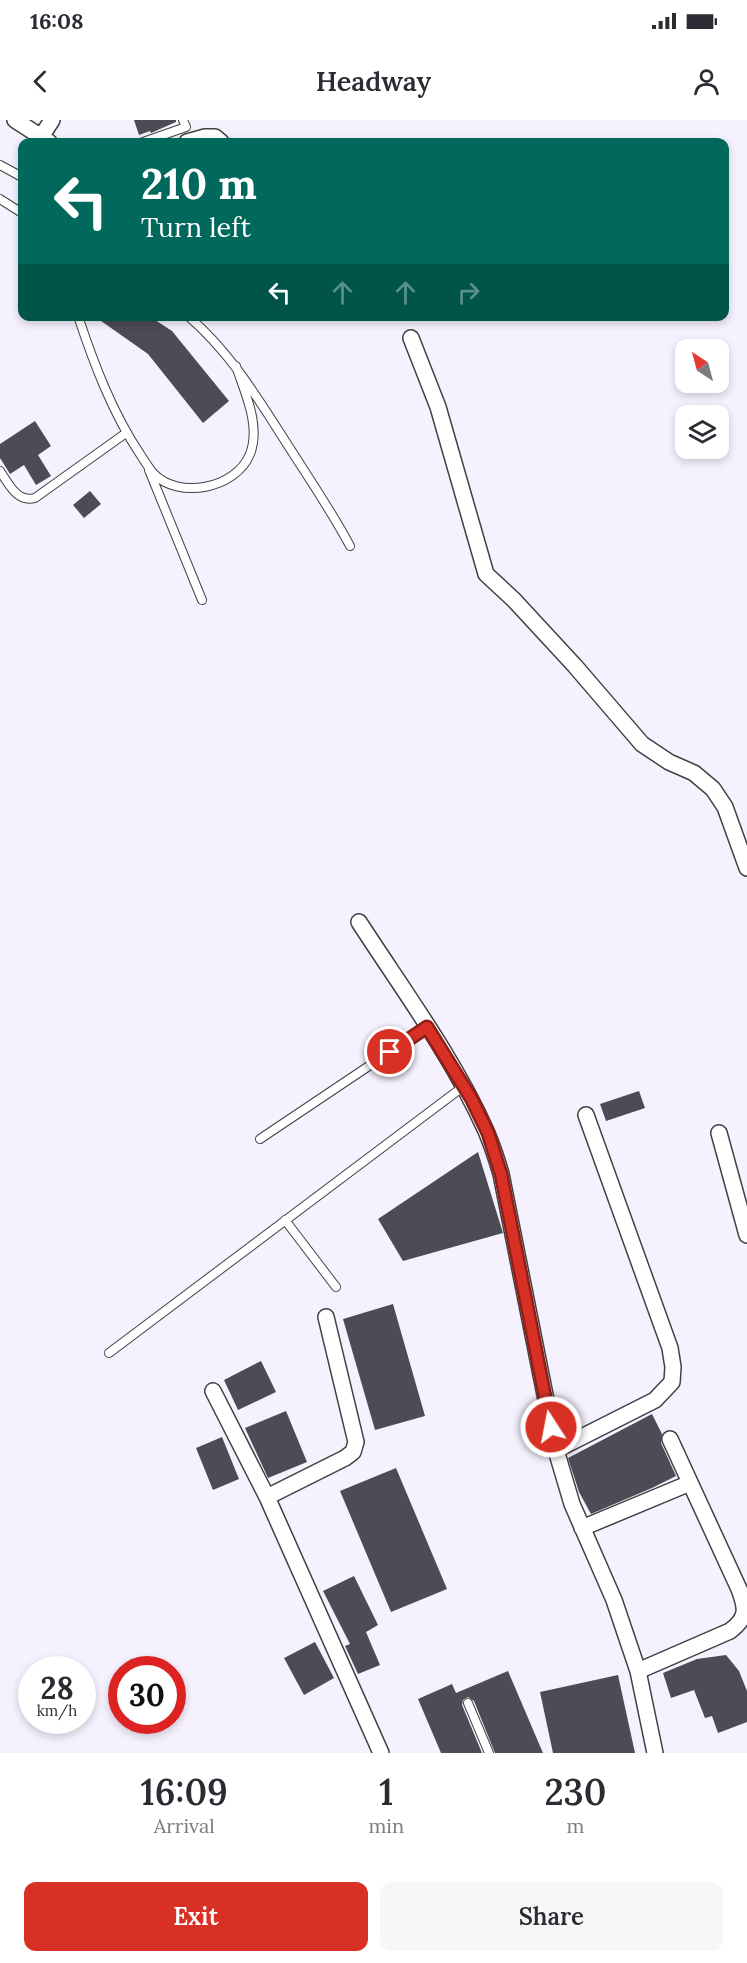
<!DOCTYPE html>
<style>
body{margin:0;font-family:Lora,serif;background:#f7f7f7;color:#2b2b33;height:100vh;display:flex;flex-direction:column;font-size:22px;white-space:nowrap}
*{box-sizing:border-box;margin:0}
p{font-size:20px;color:#7c7c81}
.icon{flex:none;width:33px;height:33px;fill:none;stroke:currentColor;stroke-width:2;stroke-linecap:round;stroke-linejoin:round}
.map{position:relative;height:1633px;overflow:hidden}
.side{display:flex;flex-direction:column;background:#fff;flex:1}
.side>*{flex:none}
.banner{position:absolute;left:18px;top:18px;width:711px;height:183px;border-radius:12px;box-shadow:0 3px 9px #0003;background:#00695c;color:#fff;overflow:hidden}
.needle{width:39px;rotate:324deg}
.tools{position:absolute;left:675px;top:219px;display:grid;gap:12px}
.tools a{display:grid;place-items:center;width:54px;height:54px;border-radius:12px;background:#fff;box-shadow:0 3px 9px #0003;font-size:30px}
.speed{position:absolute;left:18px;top:1536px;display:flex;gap:12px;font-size:30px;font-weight:700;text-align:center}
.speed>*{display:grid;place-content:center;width:78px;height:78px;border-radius:50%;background:#fff;box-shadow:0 3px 9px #0003;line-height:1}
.speed small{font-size:15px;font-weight:400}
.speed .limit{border:9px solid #d22;background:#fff;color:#111}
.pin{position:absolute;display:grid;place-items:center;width:51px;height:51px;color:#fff;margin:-26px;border:3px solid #fff;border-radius:50%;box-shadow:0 2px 6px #0007}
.me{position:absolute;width:66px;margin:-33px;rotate:349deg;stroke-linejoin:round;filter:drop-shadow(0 0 4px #0008)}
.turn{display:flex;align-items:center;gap:21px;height:126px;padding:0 24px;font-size:27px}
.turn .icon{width:78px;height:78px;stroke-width:2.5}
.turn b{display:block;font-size:42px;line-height:51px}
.lanes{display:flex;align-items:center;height:57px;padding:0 24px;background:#0003;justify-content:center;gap:30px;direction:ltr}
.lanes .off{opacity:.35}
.eta{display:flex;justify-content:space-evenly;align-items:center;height:102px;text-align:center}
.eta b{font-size:36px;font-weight:600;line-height:42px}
.cta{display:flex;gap:12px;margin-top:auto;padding:12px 24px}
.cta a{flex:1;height:69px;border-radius:12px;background:#d93025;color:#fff;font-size:24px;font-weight:600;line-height:69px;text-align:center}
.cta a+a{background:#f7f7f7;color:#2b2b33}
.status{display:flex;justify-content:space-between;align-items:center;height:42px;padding:0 30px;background:#fff;direction:ltr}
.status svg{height:16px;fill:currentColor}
header{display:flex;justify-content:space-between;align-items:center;height:78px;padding:0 24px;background:#fff;font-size:27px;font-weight:600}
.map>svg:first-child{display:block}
.building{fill:#4c4c56}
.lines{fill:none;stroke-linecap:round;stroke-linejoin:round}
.lane-casing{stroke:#414141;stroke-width:10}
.street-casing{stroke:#414141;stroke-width:18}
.lane{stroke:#fff;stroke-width:8}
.street{stroke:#fff;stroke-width:15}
.route-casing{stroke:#8d1f18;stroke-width:15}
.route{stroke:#d93025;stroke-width:10}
</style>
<div class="status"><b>16:08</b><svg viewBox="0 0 49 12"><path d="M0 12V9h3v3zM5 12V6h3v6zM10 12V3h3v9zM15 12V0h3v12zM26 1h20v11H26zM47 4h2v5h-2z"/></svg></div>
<header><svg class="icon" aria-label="back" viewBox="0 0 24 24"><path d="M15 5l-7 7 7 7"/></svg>Headway<svg class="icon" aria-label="person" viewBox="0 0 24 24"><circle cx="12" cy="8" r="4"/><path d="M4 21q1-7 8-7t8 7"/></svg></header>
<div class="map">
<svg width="747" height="1633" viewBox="0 0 747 1633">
<rect width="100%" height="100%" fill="#f6f1fe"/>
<path class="building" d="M134,0H176V2L151,13L150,11L139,15Z
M94,196H149L172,211L229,281L203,303L148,234Z
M35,301L51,326L38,335L51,356L36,365L24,345L10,354L0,338V324Z
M90,371L101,384L84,398L73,385Z
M639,971L645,988L606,1001L600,984Z
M478,1032L503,1113L403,1141L378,1099Z
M393,1184L425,1296L375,1310L343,1199Z
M261,1241L276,1272L238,1290L224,1260Z
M286,1291L307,1342L268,1358L245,1308Z
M652,1294L662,1314L661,1323L676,1356L652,1368L591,1394L579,1372L568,1338Z
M222,1317L239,1359L213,1370L196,1328Z
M396,1348L447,1469L391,1492L340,1371Z
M354,1456L378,1505L366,1512L380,1545L358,1554L345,1526L350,1524L323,1471Z
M315,1522L334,1558L304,1575L284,1538Z
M726,1535L739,1551L747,1571V1602L718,1613L712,1596L705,1598L694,1570L671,1578L663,1553L697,1539Z
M508,1551L543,1633H495L474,1581L468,1577L463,1580L462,1585L482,1633H441L418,1579L452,1564L456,1573Z
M618,1555L635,1633H553L540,1572Z"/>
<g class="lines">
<defs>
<path id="lane" d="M143,22L186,7L183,0
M0,45L22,57
M0,79L22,93
M78,196C94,244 112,292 140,334C144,340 148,347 153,353C178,380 236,369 250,334C261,306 245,273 236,246
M188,196C232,234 258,279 289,327C310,360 332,392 350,426
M149,350L202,480
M0,351C9,364 17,383 35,378L126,313
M260,1019L427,907
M285,1100L336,1167
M109,1233L464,966
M468,1583L489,1633"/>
<path id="street" d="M15,0L49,22
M41,17L52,0
M187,22L205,17H215L221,22
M411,218L438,287L486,454L514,480L575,546L642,624L669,642L694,653L713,669L725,687L747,748
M359,802C403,870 453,937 486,1011C492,1025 497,1040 501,1054L556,1330L572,1384L614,1480L638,1551L655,1633
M719,1013L747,1115
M326,1197L356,1322L353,1332L345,1338L267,1377L381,1633
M213,1271L267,1377
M556,1330L655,1280L672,1262L673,1247L670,1228L586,995
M582,1408L690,1363
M638,1551L730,1511C747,1498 747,1490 739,1469L670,1319"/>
</defs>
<use href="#lane" class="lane-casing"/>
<use href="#street" class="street-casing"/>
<use href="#lane" class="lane"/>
<use href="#street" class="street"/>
</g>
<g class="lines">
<defs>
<path id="route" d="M390,932L427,907L471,978L488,1013L501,1054L551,1307"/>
</defs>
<use href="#route" class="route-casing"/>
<use href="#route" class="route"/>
</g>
</svg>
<div class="tools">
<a><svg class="needle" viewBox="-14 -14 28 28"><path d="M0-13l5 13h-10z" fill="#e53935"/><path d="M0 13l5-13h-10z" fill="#7c7c81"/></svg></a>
<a><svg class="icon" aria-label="layers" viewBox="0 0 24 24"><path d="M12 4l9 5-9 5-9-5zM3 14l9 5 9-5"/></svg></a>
</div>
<div class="speed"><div>28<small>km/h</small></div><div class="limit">30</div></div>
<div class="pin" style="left:390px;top:932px;background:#d93025"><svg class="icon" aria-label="arrive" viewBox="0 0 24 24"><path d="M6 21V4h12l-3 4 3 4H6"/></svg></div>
<svg class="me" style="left:551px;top:1307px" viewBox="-20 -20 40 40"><circle r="17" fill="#d93025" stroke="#fff" stroke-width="3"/><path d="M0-11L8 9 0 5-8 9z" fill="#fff"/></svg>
<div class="banner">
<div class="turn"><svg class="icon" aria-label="left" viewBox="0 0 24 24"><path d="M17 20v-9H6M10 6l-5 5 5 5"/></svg><div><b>210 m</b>Turn left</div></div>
<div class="lanes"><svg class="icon" aria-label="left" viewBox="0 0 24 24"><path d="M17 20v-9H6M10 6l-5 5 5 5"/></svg><svg class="icon off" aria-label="ahead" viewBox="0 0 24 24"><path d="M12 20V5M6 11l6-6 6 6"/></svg><svg class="icon off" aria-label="ahead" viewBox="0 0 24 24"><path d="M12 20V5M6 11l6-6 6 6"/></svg><svg class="icon off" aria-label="right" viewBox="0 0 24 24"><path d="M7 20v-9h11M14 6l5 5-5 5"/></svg></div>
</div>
</div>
<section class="side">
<div class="eta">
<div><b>16:09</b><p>Arrival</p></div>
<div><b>1</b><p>min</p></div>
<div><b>230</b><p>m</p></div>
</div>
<div class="cta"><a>Exit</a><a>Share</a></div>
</section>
